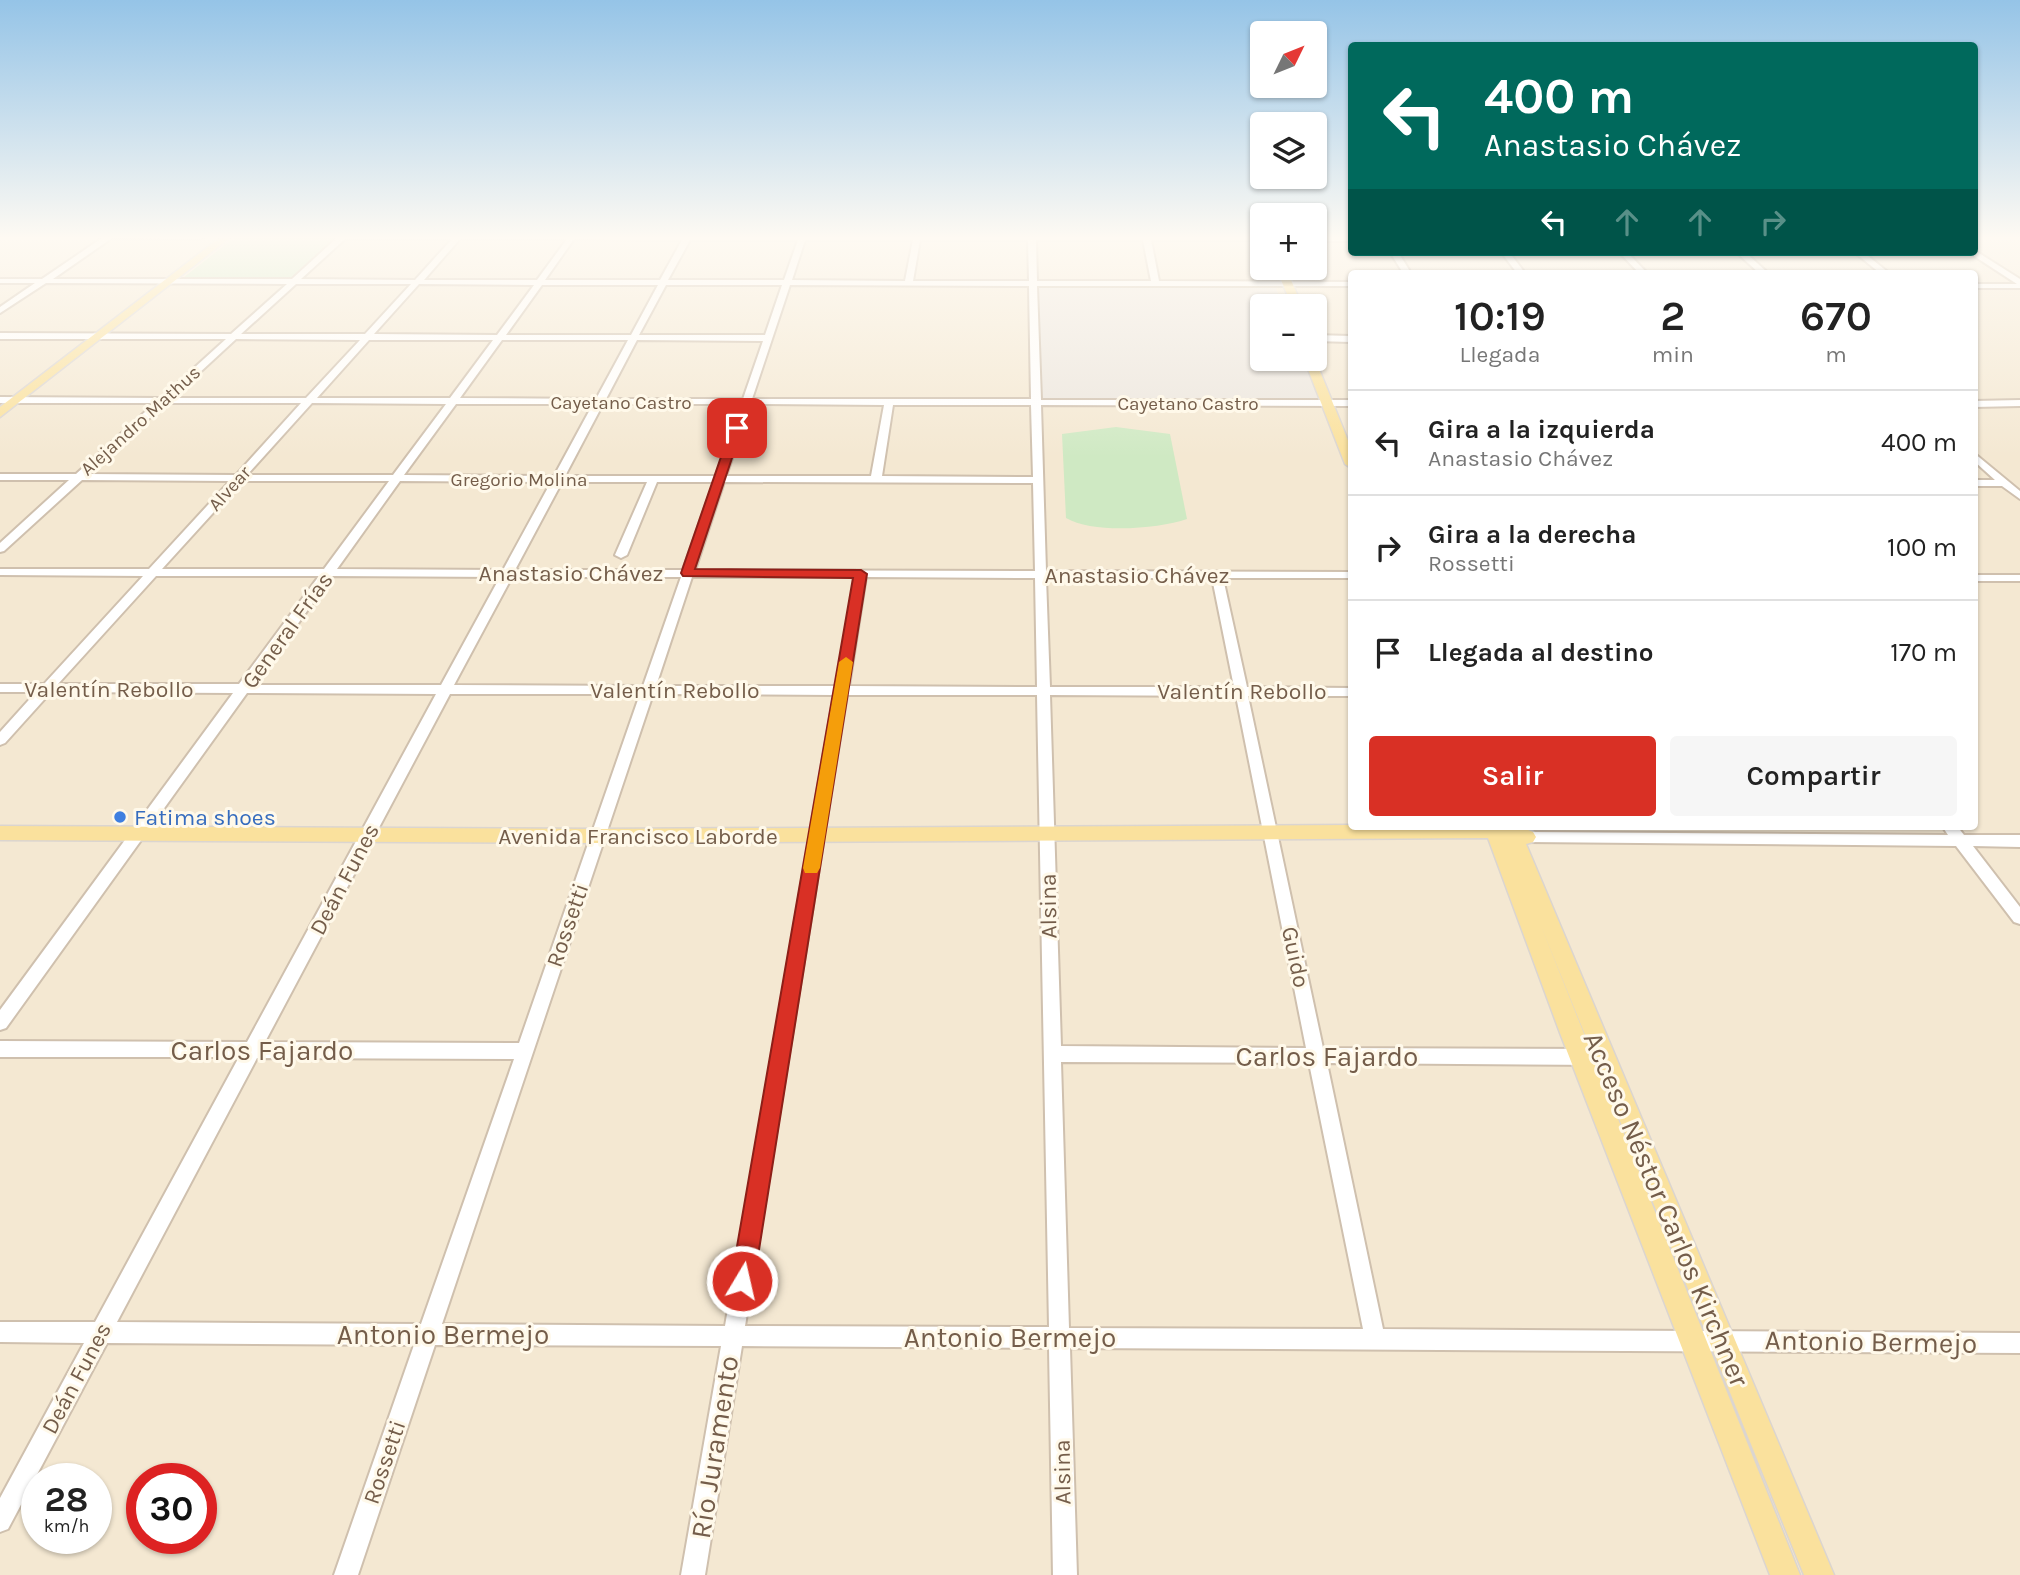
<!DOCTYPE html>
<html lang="es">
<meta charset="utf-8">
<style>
body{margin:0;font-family:Karla,sans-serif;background:#f6f6f6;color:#222;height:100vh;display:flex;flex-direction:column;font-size:26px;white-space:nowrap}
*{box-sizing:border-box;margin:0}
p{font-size:23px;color:#767676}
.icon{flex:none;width:38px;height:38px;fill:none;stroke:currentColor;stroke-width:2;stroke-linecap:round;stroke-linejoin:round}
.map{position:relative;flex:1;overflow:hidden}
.side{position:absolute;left:1348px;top:270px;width:630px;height:560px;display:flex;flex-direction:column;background:#fff;border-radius:7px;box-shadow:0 2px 5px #0004}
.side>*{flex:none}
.guide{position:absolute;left:1348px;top:42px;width:630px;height:214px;border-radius:7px;box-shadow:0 2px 5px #0004;background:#00695c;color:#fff;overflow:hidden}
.needle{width:46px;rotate:47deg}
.buttons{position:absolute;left:1250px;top:21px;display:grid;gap:14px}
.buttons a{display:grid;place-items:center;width:77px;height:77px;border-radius:7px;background:#fff;box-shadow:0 2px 5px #0004;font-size:35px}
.speed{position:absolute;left:21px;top:1463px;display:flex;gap:14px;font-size:35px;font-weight:700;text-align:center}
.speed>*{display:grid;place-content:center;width:91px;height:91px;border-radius:50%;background:#fff;box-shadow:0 2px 5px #0004;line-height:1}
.speed small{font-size:18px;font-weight:400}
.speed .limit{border:10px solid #d22;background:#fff;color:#111}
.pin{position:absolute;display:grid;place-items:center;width:60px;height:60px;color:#fff;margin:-30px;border-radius:14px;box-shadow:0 4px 10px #0006}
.me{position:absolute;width:77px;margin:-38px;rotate:9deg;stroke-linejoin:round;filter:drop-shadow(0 0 5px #0008)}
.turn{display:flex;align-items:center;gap:24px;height:147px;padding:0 21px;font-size:32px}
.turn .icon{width:91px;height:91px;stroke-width:2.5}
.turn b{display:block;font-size:49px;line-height:60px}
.lanes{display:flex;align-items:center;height:66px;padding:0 21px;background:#0003;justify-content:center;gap:35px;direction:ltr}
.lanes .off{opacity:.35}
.eta{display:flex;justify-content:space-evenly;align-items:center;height:119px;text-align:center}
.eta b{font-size:42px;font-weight:600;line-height:49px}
.button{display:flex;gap:14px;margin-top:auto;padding:14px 21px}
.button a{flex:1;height:80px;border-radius:7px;background:#d93025;color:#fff;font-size:28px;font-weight:600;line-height:80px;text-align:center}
.button a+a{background:#f6f6f6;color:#222}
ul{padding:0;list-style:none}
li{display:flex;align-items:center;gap:21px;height:105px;padding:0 21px;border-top:2px solid #e0e0e0}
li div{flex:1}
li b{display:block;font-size:26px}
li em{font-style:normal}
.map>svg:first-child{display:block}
.residential{fill:#f4e8d2;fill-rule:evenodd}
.industrial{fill:#ece6de}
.green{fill:#cfe9c3}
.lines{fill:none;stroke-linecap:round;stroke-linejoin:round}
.minor-casing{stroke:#cfc0ae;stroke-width:4}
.major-casing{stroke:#dbd5d0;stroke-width:3}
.minor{fill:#fff;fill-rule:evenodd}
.major{fill:#fae19d;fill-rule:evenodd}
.route{fill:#d93025;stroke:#8d1f18;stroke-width:2}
.slow{fill:#f59e0b}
.shop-dot{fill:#3f7fe0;stroke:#fff9ea;stroke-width:2.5}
.labels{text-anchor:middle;stroke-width:6;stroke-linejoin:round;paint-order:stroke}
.far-street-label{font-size:19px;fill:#745d4a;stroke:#fff9ea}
.street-label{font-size:23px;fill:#745d4a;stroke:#fff9ea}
.shop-label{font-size:23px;fill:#366cbe;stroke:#fff9ea;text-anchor:start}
.near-street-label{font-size:28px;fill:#745d4a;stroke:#fff9ea}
</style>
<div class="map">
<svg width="2020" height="1575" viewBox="0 0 2020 1575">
<rect width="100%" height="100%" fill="#fcf5e4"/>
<path class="residential" d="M0,236H1262V268H1314V236H1351V252H1974V236H2020V1575H0ZM1351,273H1974V826H1351ZM1262,306H1314V359H1262ZM37,1479H96V1538H37ZM142,1479H201V1538H142Z"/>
<path class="industrial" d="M1036,285L1275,286L1283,306H1262V359H1304L1321,401H1039Z"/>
<path class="green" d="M236,236H338L290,278H183Z
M1116,427L1170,434L1187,519C1158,529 1093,534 1066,518L1062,434Z"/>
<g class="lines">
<defs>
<path id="minor" d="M100,236L204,237L200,239L112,238L53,279H292L339,236H1262V240H1151L1159,281L1351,282V286H1037L1041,400H1351V406L1041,405L1046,571L1351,572V578H1223L1247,687L1351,688V696H1248L1323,1048L1603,1049L1609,1052L1612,1057L1609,1062L1603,1065L1327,1063L1383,1329L2020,1333V1353L1070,1348L1077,1575H1053L1049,1348L742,1346L705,1575H681L721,1346L435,1345L358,1575H334L414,1345L107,1343L8,1529L0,1532V1498L84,1343L0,1342V1322H95L239,1057H0V1041L247,1042L436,694L247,693L6,1028L0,1030V1010L233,693L51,692L5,743L0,745V732L36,692H0V684H44L143,576L0,575V569H149L230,481L82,480L4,551L0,552V543L69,480H0V474H76L155,403H0V397L161,398L226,339H0V333L231,334L287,284L46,283L0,313V307L35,283H0V279H42L102,238ZM345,239H452L415,280L301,279ZM460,239H567L537,280H424ZM574,239L682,240L660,280H545ZM690,240H798L784,280H668ZM805,240H913L905,281L792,280ZM920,240H1028L1029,281H913ZM1036,240H1143L1151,281H1037ZM296,284H411L365,334H241ZM419,284L534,285L497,335L374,334ZM542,285H658L631,335H506ZM666,285H782L765,335H639ZM790,285L1029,286L1031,399H752ZM236,339L360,340L306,398H172ZM369,340H493L450,398H317ZM502,340H628L596,399L460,398ZM637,340L763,341L743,399H606ZM166,403H301L236,475L88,474ZM312,403L446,404L393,475H247ZM456,404H593L554,476L404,475ZM603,404H741L716,476H565ZM750,404L884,405L871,476H726ZM893,405H1031L1033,477L882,476ZM242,481H389L324,569H162ZM400,481L551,482L503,570L337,569ZM562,482H647L615,555L621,558L627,555L657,482H714L683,570H515ZM724,482L1033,483L1035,571L695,570ZM156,576H319L239,684H58ZM332,576L500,577L441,685H254ZM512,577H681L643,686L454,685ZM692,577H855L836,686H656ZM866,577L1035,578L1037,687L849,686ZM1046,578H1212L1234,687H1050ZM450,694H640L519,1043L265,1042ZM653,694L834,695L725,1326L442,1324ZM847,695H1037L1049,1327L745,1326ZM1050,695L1236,696L1306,1048L1061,1046ZM257,1058L514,1059L421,1324L117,1322ZM1061,1062L1309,1063L1363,1329L1069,1328Z
M1314,237H1351V241H1314Z
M1974,250L2020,279V288H1974V284H2017L1971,254L1970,252H1974Z
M1390,252H1398L1411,273H1403Z
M1501,252H1509L1525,273H1517Z
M1619,252H1627L1647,273H1639Z
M1736,252H1745L1768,273H1759Z
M1854,252H1863L1889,273H1880Z
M1314,335L1351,336V342L1314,341Z
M2020,400V406L1974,407V401Z
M1974,453L2020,491V499L2002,486H1974V480H1995L1974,461Z
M1974,575H2020V581H1974Z
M1942,826H1957L1964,835H2020V847L1973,846L2020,907V924L2014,922L1956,846L1527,842L1522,841L1520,837L1522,833L1527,832L1948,835Z"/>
<path id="major" d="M222,236H232L0,417V407Z
M1255,236H1262V244L1259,243Z
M1276,268H1286L1302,306H1292Z
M1304,359H1315L1351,448V468L1345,464Z
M1351,825L1519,826L1533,832L1536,837L1533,842L1526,844L1834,1575H1804L1541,926L1800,1575H1770L1560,1033L1488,838L598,843L0,840V826L598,829Z"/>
</defs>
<use href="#minor" class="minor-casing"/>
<use href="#major" class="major-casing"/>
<use href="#minor" class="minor"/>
<use href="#major" class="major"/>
</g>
<linearGradient id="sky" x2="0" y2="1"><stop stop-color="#95c4e7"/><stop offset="0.52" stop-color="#fefaf3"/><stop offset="1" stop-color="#fefaf3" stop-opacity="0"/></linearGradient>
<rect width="2020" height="457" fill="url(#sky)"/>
<path class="route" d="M737,425L742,428L695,569L861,570L867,574L754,1281L750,1289L742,1293L734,1289L731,1281L853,578L683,576L681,573L731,428Z"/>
<path class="slow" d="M846,657L853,662L820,868L817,873H805L803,868L839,662Z"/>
<circle class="shop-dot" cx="120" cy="817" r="7"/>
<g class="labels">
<g class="far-street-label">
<text x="621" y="409">Cayetano Castro</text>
<text x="1188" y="410">Cayetano Castro</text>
<text transform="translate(140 420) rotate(-42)" y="7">Alejandro Mathus</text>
<text x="519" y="486">Gregorio Molina</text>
<text transform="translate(229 488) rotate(-48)" y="7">Alvear</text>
</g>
<g class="street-label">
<text x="571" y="581">Anastasio Chávez</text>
<text x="1137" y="583">Anastasio Chávez</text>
<text transform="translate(287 630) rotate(-54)" y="8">General Frías</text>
<text x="109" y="697">Valentín Rebollo</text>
<text x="675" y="698">Valentín Rebollo</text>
<text x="1242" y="699">Valentín Rebollo</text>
<text x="638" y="844">Avenida Francisco Laborde</text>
<text transform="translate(344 879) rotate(-62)" y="8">Deán Funes</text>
<text transform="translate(1048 906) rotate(-91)" y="8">Alsina</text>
<text transform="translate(567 925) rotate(-71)" y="8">Rossetti</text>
<text transform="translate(1296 957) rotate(78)" y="8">Guido</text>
<text transform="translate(76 1378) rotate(-62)" y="8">Deán Funes</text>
<text transform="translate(384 1462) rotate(-71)" y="8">Rossetti</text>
<text transform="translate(1062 1472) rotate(-91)" y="8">Alsina</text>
</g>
<g class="shop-label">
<text x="134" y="825">Fatima shoes</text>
</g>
<g class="near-street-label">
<text x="262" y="1060">Carlos Fajardo</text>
<text x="1327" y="1066">Carlos Fajardo</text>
<text transform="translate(1667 1209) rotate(67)" y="10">Acceso Néstor Carlos Kirchner</text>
<text x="443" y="1344">Antonio Bermejo</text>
<text x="1010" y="1347">Antonio Bermejo</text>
<text transform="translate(1871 1341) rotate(1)" y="10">Antonio Bermejo</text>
<text transform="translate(714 1447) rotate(-81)" y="10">Río Juramento</text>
</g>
</g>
</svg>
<div class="buttons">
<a><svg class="needle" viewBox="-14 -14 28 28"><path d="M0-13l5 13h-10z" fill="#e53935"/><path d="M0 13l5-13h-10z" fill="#767676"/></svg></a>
<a><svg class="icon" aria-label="layers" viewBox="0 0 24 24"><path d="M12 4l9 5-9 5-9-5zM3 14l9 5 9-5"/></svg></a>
<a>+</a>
<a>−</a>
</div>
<div class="speed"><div>28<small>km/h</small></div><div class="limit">30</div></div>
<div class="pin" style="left:737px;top:428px;background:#d93025"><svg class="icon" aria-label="arrive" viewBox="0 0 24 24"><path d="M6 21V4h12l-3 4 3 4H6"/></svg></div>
<svg class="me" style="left:742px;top:1281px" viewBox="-20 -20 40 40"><circle r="17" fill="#d93025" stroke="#fff" stroke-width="3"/><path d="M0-11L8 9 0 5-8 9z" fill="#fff"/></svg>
<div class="guide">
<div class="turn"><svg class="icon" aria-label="left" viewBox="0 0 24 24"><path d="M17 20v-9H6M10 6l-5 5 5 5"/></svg><div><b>400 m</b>Anastasio Chávez</div></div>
<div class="lanes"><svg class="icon" aria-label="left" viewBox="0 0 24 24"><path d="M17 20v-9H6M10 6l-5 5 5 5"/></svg><svg class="icon off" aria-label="ahead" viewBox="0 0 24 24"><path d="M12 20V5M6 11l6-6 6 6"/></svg><svg class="icon off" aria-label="ahead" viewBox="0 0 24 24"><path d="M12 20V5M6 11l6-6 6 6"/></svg><svg class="icon off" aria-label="right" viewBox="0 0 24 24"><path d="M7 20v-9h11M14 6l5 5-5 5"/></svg></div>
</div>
<section class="side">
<div class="eta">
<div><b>10:19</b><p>Llegada</p></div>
<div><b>2</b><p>min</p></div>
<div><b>670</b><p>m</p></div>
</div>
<ul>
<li><svg class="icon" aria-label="left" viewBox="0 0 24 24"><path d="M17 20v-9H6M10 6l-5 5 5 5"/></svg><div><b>Gira a la izquierda</b><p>Anastasio Chávez</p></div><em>400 m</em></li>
<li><svg class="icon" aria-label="right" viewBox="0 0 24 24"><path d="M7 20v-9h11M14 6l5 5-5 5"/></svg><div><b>Gira a la derecha</b><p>Rossetti</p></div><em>100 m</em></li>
<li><svg class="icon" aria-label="arrive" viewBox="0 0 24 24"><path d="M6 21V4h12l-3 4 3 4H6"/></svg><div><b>Llegada al destino</b></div><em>170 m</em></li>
</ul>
<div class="button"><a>Salir</a><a>Compartir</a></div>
</section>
</div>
